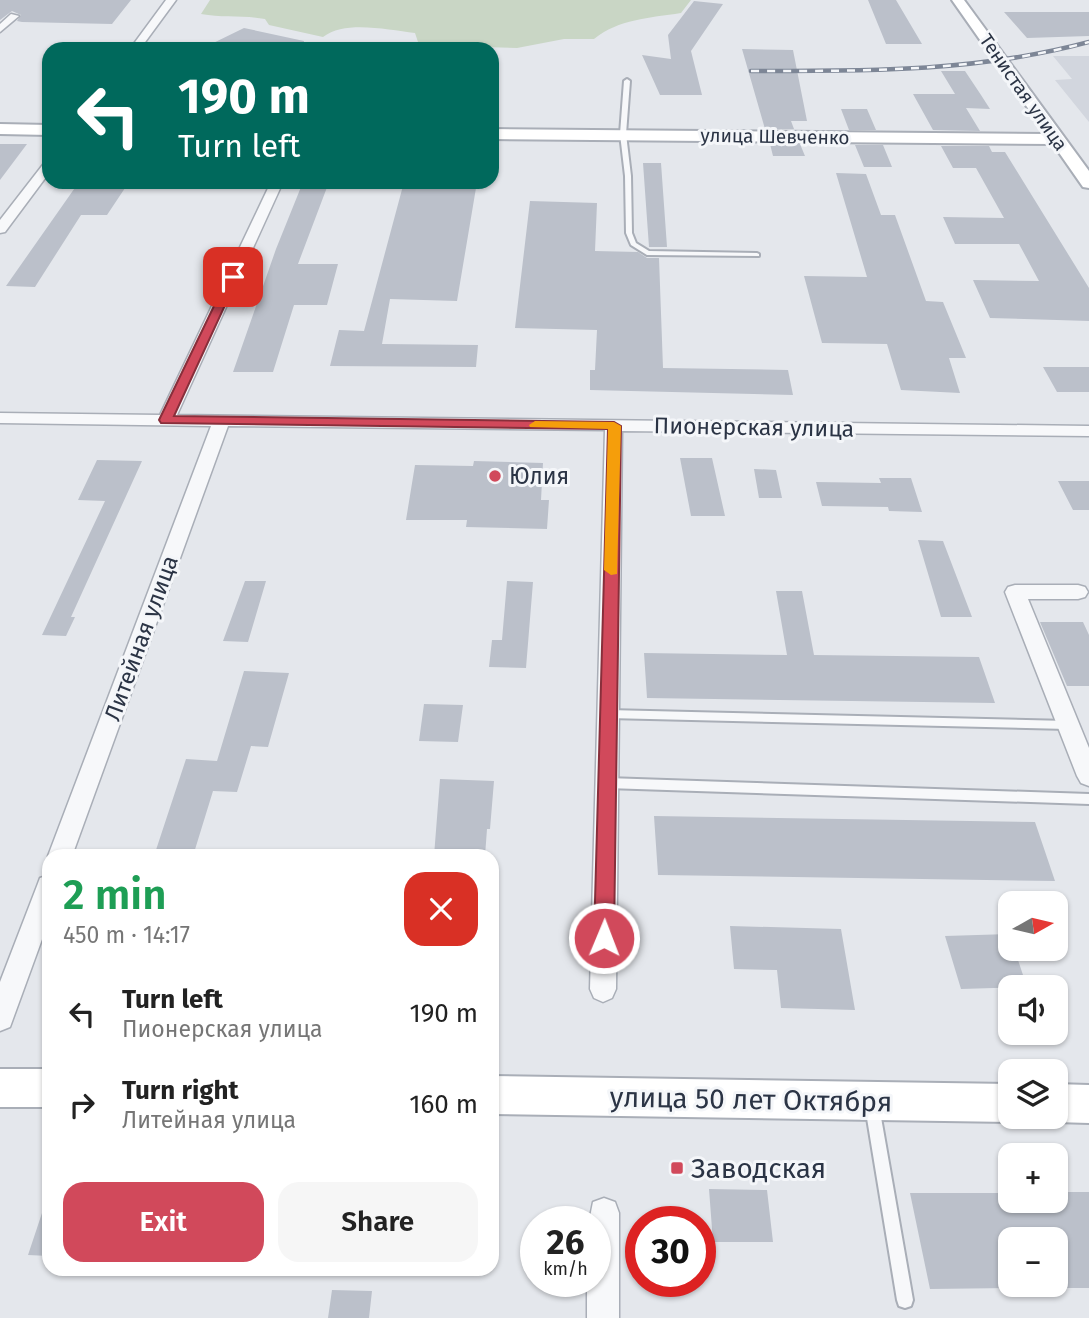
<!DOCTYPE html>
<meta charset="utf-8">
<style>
body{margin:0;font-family:"Fira Sans",sans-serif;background:#f6f6f6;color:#222;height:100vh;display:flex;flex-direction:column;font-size:26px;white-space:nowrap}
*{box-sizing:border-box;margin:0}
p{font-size:23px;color:#767676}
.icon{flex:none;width:38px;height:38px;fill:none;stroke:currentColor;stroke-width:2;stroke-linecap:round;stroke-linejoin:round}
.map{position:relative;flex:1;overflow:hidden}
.drawer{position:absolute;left:42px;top:849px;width:457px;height:427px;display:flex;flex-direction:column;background:#fff;border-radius:21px;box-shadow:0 2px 5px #0004}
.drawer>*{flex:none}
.guide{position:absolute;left:42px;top:42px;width:457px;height:147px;border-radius:21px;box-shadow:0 2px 5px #0004;background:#00695c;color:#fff;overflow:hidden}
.needle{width:46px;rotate:82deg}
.tools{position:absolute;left:998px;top:891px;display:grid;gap:14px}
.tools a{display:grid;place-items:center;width:70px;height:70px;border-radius:14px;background:#fff;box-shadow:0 2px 5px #0004;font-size:35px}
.speed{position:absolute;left:520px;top:1206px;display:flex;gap:14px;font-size:35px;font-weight:700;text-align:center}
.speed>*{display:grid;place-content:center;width:91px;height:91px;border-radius:50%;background:#fff;box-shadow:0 2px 5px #0004;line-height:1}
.speed small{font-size:18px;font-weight:400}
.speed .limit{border:10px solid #d22;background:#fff;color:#111}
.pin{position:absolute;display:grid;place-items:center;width:60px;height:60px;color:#fff;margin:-30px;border-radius:14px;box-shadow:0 4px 10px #0006}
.me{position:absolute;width:77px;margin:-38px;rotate:1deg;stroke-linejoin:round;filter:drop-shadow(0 0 5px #0008)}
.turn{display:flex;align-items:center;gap:24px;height:147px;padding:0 21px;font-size:32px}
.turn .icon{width:91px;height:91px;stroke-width:2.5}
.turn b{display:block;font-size:49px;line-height:60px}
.round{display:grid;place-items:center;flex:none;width:74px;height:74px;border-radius:21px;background:#f6f6f6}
.overview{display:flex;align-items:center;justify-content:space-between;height:119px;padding:0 21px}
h1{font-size:42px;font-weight:600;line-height:52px;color:#1e9e55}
.button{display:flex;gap:14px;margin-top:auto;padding:14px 21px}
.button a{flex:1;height:80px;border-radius:21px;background:#d1495b;color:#fff;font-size:28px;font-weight:600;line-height:80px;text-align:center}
.button a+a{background:#f6f6f6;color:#222}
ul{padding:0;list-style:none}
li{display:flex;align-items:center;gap:21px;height:91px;padding:0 21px}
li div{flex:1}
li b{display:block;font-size:26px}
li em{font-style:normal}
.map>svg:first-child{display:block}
.built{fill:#d2d6de}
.green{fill:#c9d6c5}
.building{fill:#bbc0ca}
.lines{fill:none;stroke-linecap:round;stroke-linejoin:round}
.lane-casing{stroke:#a9aeb7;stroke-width:4}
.street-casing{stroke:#a9aeb7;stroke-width:3}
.secondary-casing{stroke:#a9aeb7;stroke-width:4}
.lane{fill:#f7f8fa;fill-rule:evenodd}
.street{fill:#f7f8fa;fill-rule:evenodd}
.secondary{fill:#fff;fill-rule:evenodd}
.rail-casing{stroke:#7d8696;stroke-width:4.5}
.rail{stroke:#f4f6f9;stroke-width:2.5;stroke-dasharray:8;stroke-linecap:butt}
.route{fill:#d1495b;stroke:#882f3b;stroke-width:2}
.slow{fill:#f59e0b}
.poi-dot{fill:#d1495b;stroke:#f4f6f9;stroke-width:2.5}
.labels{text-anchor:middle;stroke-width:6;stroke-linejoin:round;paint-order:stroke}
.far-street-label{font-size:19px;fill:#2b3445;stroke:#f4f6f9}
.street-label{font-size:23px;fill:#2b3445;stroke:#f4f6f9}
.poi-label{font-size:23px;fill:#2b3445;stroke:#f4f6f9;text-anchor:start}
.near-street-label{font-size:28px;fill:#2b3445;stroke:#f4f6f9}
.near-poi-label{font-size:28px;fill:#2b3445;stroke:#f4f6f9;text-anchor:start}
</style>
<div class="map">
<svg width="1089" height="1318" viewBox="0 0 1089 1318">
<rect width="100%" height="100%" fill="#e4e7ec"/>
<path class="built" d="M1053,56H1089V122L1055,80L1072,79Z"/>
<path class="green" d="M210,0H691L681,13C649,18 619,19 594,39H564L517,48L447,46L418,42L415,33C387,30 346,20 323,37L269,25L265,19C244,15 223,18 201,14Z"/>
<path class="building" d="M0,0H131L112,24L22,22L17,21L21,15L12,11L0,20Z
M868,0H896L922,44H886Z
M694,1L723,4L691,51L702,95H660L642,55L671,59L668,35Z
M1004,12H1089V36L1027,38Z
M244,28L304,41L303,49H201Z
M742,49L793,50L807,121H791L794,129H765Z
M941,71H965L981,95L990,109L966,108L980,131L933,130L913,94H955Z
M841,109H867L876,130H849Z
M0,144H27L0,180Z
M770,144H800L805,156H773Z
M855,145H883L892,167H864Z
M941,146H989L992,152H1005L1089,288V321L990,318L973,280L1039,281L1019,244H955L943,217L1004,218L976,168H953Z
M643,163H661L667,247H649Z
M836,173L866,174L881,215H895L926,301L943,302L966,358H949L960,393L901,390L887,344L822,343L804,276L867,277Z
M79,182H129L107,215H81L35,287L6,286Z
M303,182H329L298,264H338L327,305H294L273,372H233L276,249Z
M404,182H477L457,301L390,299L382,344L478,345L476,367L330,366L339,330L364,331Z
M530,201L597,203L595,251L638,252L647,258H659L663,368L788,370L793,395L590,390V370H595L597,330L515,328Z
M1043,367H1089V392H1057Z
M680,458H712L725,516H691Z
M97,460L142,461L71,617H75L66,636L42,635L105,501L78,500Z
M474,461L543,463L541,500H549L547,529L466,527L467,520H406L415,465L473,466Z
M754,469L776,470L782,498H759Z
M879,478H911L922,512L889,511L888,507L822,506L816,482L881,483Z
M1058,481H1089V510H1073Z
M918,540L943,541L972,617H941Z
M245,581H266L248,642L223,641Z
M507,581L533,582L526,668L489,667L492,640H502Z
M776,591H802L814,655L979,657L995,703L647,698L644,653L787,655Z
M1040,622H1083L1089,635V686H1067Z
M244,671L289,673L268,747L251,746L237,792L213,791L193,856H154L186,759L217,761Z
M424,704L463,705L458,742L419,741Z
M440,779L494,781L490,829H487L485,856H434Z
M654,816L1035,822L1055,881L658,875Z
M730,926L841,929L855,1010L781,1008L777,970L734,969Z
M1009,934L1010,948H1014L1027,987L961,989L945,936Z
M709,1189L767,1190L773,1242H713Z
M1055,1192H1089V1288H1055V1239H1010V1288L930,1289L910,1193H1010V1200H1055Z
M46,1201L49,1202V1256L28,1255Z
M332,1290L372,1291L369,1318H328Z"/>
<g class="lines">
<defs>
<path id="lane" d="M627,79L630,81L626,134L631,176L632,233L636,243L649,251L757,253L759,254V256L647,255L631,245L626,233L625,176L620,134L624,81Z
M608,710L1068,721L1072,722L1074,725L1072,728L1068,729L608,718L604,717L603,714L604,711Z
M607,778L1089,794V804L607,788L603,786L601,783L603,780Z
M872,1099L877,1101L879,1106L913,1300L911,1306L905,1308L899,1306L897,1300L865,1106L867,1101Z"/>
<path id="street" d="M166,0H176L140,49H130Z
M11,14L19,16L0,32V24Z
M49,161V173L5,232L0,233V220L45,162Z
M271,182H283L177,415L1089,426V436L622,431L616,989L612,998L603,1002L594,998L590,989L605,430L228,426L72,856H49V859L48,856L211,426L0,423V413L160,415Z
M1015,585H1078L1085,587L1088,592L1085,597L1078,599H1028L1089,748V786L1081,783L1077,776L1005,592L1008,587Z
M49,875V920L10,1027L0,1031V982L37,886L40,878Z
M604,1198L615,1202L619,1213V1318H587V1281H595V1222H589L593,1202Z"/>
<path id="secondary" d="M952,0H964L1089,171V188L1083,187L1053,144L492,139V129L1046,134Z
M0,124L49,125V135L0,134Z
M0,1069H49V1107H0Z
M492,1076L1010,1084V1116H1024L1010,1122L492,1114Z
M1055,1084L1089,1085V1123L1055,1122L1041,1117L1055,1116Z"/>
</defs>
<use href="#lane" class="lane-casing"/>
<use href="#street" class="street-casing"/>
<use href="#secondary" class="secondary-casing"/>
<use href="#lane" class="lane"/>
<use href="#street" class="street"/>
<use href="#secondary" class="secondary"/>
<defs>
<path id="rail" d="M751,71C866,71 977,72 1089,42"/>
</defs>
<use href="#rail" class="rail-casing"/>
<use href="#rail" class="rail"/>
</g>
<path class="route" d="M229,275L238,277L174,416L614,422L621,426L614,938L611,944L604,947L597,944L594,938L608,429L161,423L159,420Z"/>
<path class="slow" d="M535,421L614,422L621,426L617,574L611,575L604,570L608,429L530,427L529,425Z"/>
<g class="poi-dot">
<circle cx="495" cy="476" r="7"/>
<rect x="670" y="1161" width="14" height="14" rx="3.5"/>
</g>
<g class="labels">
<g class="far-street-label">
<text transform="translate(1024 92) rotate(55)" y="7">Тенистая улица</text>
<text transform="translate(775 136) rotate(1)" y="7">улица Шевченко</text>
</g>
<g class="street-label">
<text transform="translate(754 427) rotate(1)" y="8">Пионерская улица</text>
<text transform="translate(141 638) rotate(-70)" y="8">Литейная улица</text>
</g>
<g class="poi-label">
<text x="509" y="484">Юлия</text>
</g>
<g class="near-street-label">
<text transform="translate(751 1099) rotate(1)" y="10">улица 50 лет Октября</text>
</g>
<g class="near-poi-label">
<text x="691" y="1178">Заводская</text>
</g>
</g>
</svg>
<div class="tools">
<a><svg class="needle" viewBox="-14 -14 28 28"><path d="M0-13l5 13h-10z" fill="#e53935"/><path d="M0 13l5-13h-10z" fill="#767676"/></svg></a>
<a><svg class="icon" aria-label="sound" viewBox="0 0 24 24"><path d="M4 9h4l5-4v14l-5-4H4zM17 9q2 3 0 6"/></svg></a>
<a><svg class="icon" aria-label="layers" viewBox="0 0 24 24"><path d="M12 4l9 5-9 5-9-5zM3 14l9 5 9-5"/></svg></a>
<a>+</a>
<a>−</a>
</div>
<div class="speed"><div>26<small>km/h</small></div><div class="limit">30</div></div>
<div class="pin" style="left:233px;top:277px;background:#d93025"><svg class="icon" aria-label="arrive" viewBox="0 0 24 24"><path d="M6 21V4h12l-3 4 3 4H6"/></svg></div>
<svg class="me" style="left:604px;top:938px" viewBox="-20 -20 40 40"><circle r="17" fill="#d1495b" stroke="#fff" stroke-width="3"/><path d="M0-11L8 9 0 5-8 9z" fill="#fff"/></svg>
<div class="guide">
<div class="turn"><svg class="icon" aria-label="left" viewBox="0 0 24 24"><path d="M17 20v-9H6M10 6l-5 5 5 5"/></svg><div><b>190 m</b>Turn left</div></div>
</div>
<section class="drawer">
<div class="overview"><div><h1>2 min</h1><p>450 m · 14:17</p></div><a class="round" style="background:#d93025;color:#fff"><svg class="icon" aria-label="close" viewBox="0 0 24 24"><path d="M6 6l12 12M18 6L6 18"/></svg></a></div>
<ul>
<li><svg class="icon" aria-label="left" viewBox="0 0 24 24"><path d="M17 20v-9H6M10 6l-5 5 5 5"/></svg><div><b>Turn left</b><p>Пионерская улица</p></div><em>190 m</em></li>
<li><svg class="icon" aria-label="right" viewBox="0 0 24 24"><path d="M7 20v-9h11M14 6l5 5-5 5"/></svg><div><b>Turn right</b><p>Литейная улица</p></div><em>160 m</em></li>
</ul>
<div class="button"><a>Exit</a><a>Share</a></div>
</section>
</div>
